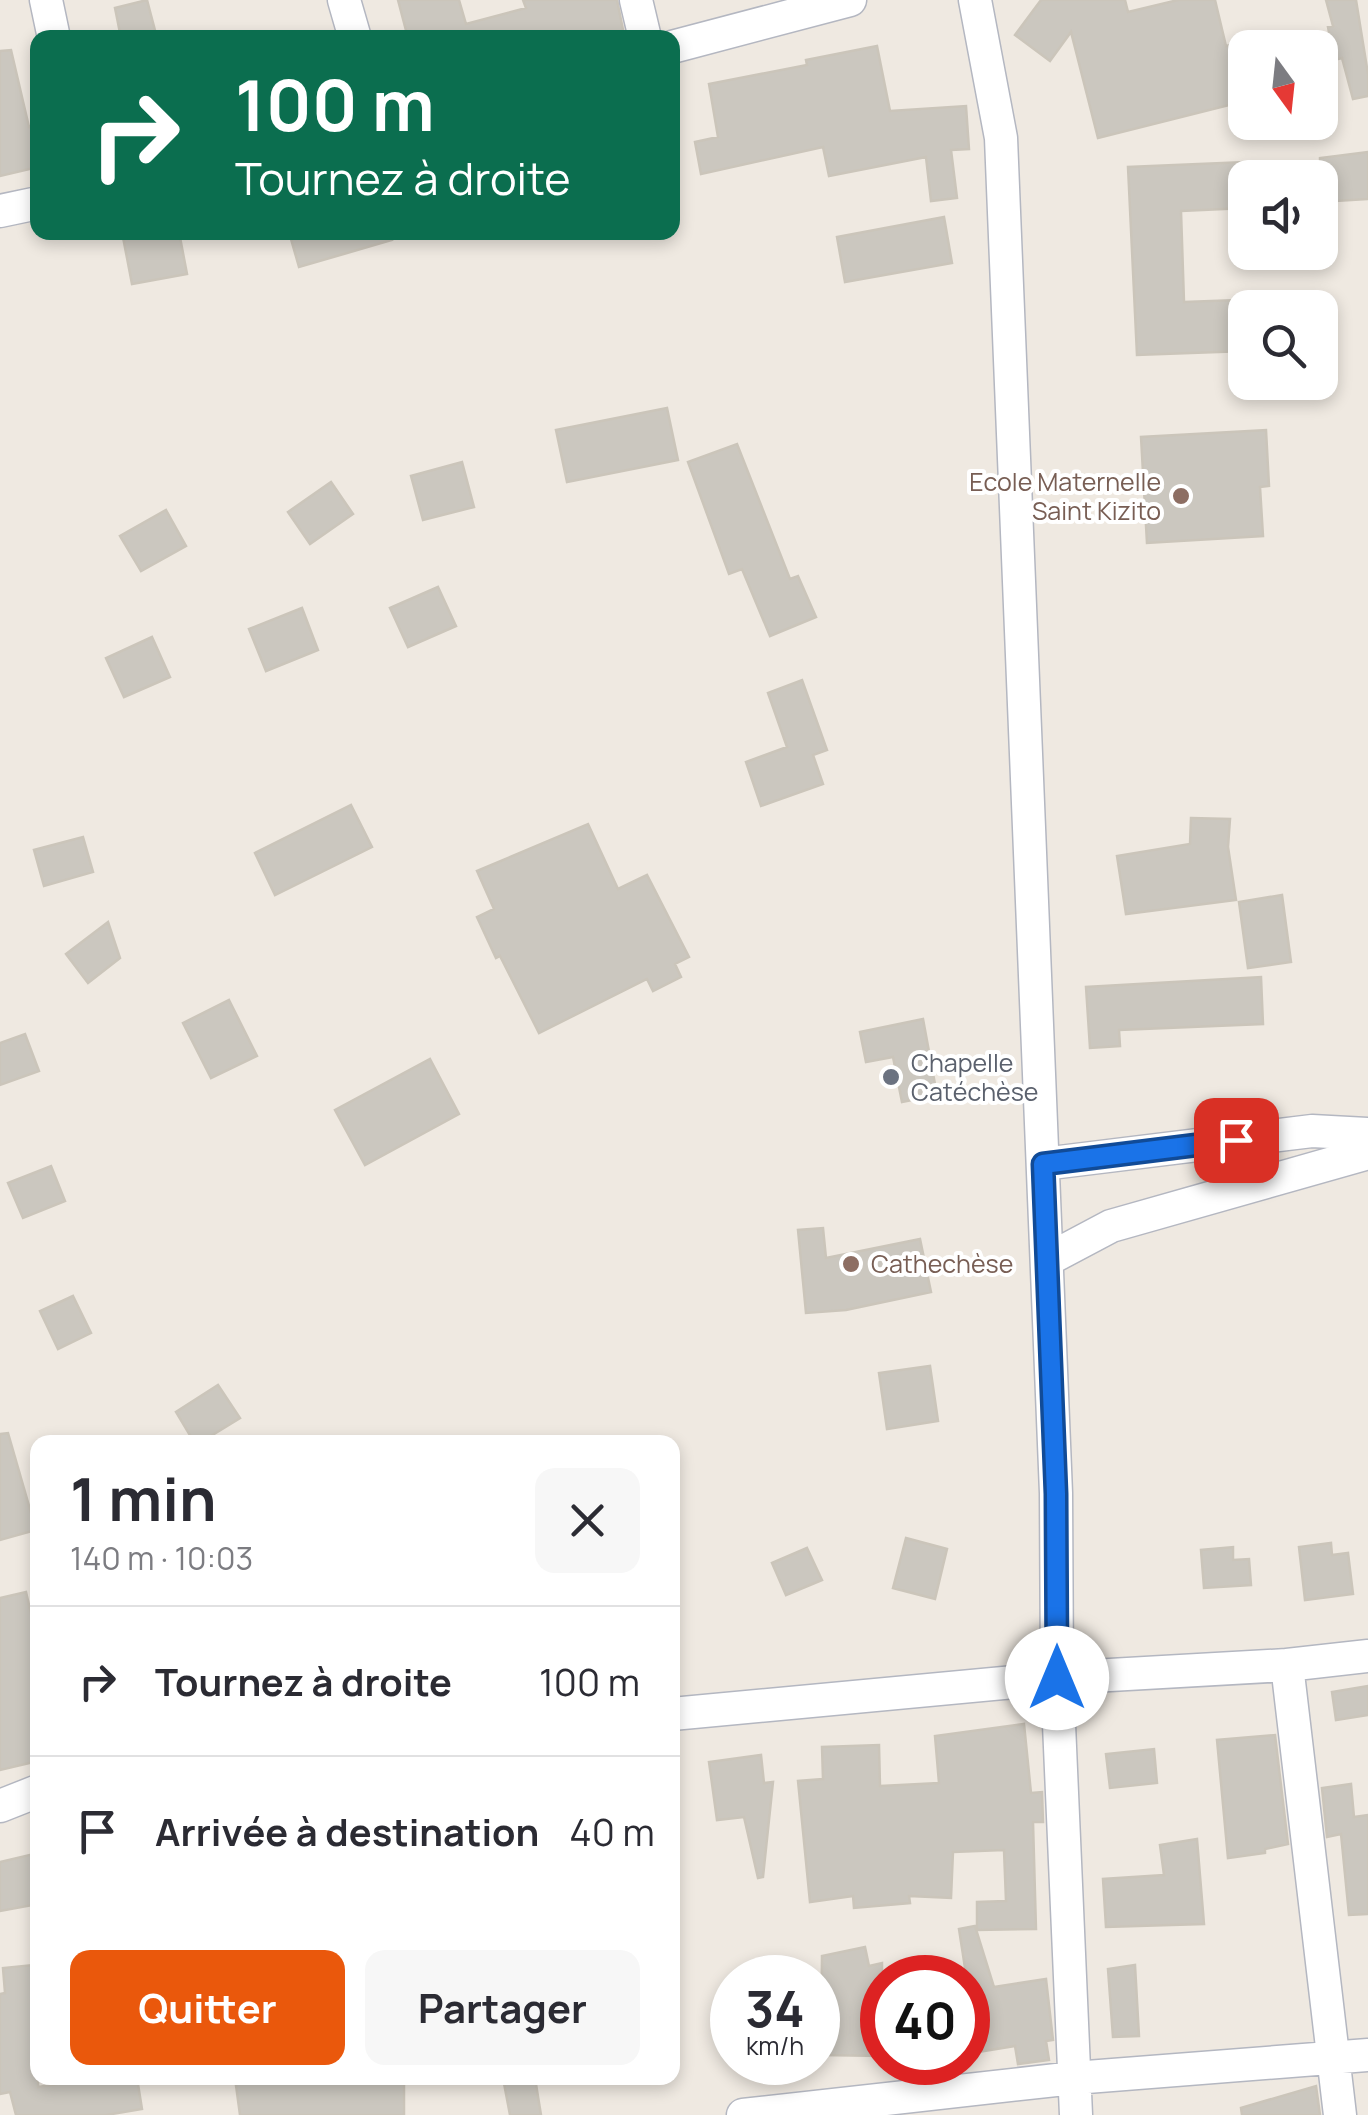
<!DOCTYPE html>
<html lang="fr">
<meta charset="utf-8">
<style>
body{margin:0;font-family:Manrope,sans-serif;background:#f7f7f7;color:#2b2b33;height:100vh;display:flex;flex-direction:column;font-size:38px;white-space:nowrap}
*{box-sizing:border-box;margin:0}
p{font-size:32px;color:#7c7c81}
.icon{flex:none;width:55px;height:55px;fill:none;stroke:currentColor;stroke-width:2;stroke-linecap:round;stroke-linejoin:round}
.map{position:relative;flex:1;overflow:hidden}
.sheet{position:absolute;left:30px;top:1435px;width:650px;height:650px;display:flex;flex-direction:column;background:#fff;border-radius:20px;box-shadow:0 5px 15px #0003}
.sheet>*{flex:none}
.banner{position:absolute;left:30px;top:30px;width:650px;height:210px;border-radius:20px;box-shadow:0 5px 15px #0003;background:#0b6e4f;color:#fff;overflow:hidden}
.needle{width:65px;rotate:165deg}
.controls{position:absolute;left:1228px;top:30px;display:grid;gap:20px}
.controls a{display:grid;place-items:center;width:110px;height:110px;border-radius:20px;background:#fff;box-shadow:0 5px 15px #0003;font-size:50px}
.speed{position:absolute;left:710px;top:1955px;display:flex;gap:20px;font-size:50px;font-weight:700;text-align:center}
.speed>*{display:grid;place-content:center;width:130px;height:130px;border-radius:50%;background:#fff;box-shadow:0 5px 15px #0003;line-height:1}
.speed small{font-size:25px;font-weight:400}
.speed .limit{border:15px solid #d22;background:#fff;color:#111}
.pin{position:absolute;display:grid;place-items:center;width:85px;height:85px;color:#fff;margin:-42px;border-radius:20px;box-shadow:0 5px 15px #0006}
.me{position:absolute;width:110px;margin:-55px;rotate:0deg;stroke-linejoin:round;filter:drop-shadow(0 0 8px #0008)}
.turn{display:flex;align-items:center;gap:35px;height:210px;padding:0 40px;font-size:45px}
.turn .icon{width:130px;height:130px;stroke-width:2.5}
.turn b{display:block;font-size:70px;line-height:85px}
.round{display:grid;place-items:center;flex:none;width:105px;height:105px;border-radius:20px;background:#f7f7f7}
.summary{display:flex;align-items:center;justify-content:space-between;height:170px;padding:0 40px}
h1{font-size:60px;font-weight:700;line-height:75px}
.button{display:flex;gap:20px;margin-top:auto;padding:20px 40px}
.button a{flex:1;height:115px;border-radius:20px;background:#ea580c;color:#fff;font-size:40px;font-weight:700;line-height:115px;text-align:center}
.button a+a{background:#f7f7f7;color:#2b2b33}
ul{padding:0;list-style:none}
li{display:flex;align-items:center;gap:30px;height:150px;padding:0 40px;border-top:2px solid #e1e1e2}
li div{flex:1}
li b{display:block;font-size:38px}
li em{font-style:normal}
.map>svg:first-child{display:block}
.building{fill:#cbc7bf;stroke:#cbc5ba;stroke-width:2.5}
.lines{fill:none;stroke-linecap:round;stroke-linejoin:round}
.minor-casing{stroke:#b4b7c1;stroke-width:35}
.minor{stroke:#fff;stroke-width:32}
.route-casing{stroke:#114b97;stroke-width:25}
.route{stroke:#1a73e8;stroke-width:18}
.education-dot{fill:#8d6e63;stroke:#fff;stroke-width:4}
.worship-dot{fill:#6b7280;stroke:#fff;stroke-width:4}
.labels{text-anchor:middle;stroke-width:8;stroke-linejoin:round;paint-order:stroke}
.education-label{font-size:25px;fill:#785e54;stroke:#fff;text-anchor:end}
.worship-label{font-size:25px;fill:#5b616d;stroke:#fff;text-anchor:start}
</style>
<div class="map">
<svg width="1368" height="2115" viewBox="0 0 1368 2115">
<rect width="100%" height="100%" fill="#efe9e1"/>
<path class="building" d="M147,0L157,38H121L115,8Z
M398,0H459L466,24L526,8L523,0H617L623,30L602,38H408Z
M1041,0H1125L1128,12L1178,0H1215L1226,46L1245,42V101L1098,138L1071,32L1050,61L1015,35Z
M1326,0H1356L1368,74V96L1353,99L1342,58L1334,60L1328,27L1333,26Z
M877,46L890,111L966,106L969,149L951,150L957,198L931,201L926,157L829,176L823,147L701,174L695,142L718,137L709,84L807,65L806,60Z
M11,50L29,127L38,125V167L0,176V51Z
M1368,152V199L1320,202V158Z
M1245,162V208L1181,211L1184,302L1237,300V311H1245V351L1137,355L1128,167Z
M944,217L952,263L845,282L837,237Z
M122,232H179L187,274L132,284Z
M289,232H390L392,240L299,267Z
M667,408L678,460L567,482L556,430Z
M1266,430L1269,486L1260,487L1263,536L1147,543L1141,437Z
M737,444L790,579L798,576L816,617L770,636L742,569L729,574L688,462Z
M462,462L474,507L423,520L411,476Z
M331,482L353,514L310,544L288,512Z
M166,510L186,546L141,571L120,536Z
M438,587L456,626L408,647L390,608Z
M302,608L318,650L266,671L249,629Z
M152,637L170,677L124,697L106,658Z
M802,680L827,750L813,755L823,784L761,806L746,762L787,747L768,693Z
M351,805L372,847L275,895L255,853Z
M1191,818L1230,819L1228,847L1236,900L1126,914L1117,856L1190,844Z
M588,824L618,889L647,875L689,957L675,964L681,977L653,991L647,979L539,1033L500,956L496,958L477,917L494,909L477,871Z
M83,837L93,872L44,886L34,850Z
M1282,895L1291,962L1248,968L1239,902Z
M108,922L120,958L88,983L66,954Z
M1261,977L1263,1024L1119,1030L1120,1046L1090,1048L1086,987Z
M229,1000L257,1056L211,1078L183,1023Z
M923,1019L937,1095L902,1102L893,1057L866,1062L860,1032Z
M25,1034L39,1071L0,1085V1043Z
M430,1059L459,1114L365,1165L335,1110Z
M51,1166L65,1201L23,1218L8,1183Z
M823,1228L826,1258L920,1239L931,1292L846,1310L806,1313L798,1230Z
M73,1296L91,1333L58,1349L40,1311Z
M930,1366L938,1421L887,1429L879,1373Z
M218,1385L240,1418L201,1442H194L176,1412Z
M8,1433L36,1530L0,1540V1434Z
M906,1538L947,1549L935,1599L893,1588Z
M1331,1543L1332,1555L1348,1553L1353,1594L1305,1600L1299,1547Z
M1233,1547V1560L1249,1559L1251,1585L1204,1588L1201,1550Z
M807,1548L822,1580L786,1595L772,1563Z
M26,1592L38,1643V1761L0,1770V1598Z
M1368,1686V1715L1336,1720L1332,1692Z
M1024,1724L1031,1793L1042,1792L1043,1822H1033L1036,1929L977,1930V1902L1006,1901L1004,1850L953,1852L951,1898L909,1896L910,1903L854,1908L853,1896L810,1902L798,1781L823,1779L822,1747L879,1745L880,1786L939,1783L935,1736Z
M1275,1735L1288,1844L1265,1849V1853L1228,1858L1217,1740Z
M1154,1749L1157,1783L1110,1788L1106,1754Z
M761,1755L764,1783L773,1782L763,1877L758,1878L744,1817L717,1820L709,1762Z
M1351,1784L1354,1817L1368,1815V1914L1349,1915L1341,1834L1327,1837L1322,1788Z
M1197,1839L1204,1924L1106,1927L1103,1879L1164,1875L1160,1845Z
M38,1853V1904L0,1911V1862Z
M975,1926L994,1987L1046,1979L1053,2040L1046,2041L1049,2060L1018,2064L1015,2046L978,2052L959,1929Z
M865,1947L869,1966L882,1963V2056L821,2055L822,1956Z
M33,1965L38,1989V2087L98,2078H137L142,2109L106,2115H16L10,2092L0,2094V1994L5,1993L3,1968Z
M1135,1965L1139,2036L1113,2037L1108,1969Z
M235,2078H404V2115H240Z
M503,2078H535L541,2115H510Z
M1316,2086L1320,2115H1242L1241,2108Z"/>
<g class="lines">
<defs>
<path id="minor" d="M46,0L54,38
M344,0L355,38
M636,0L645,38
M975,0L1001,138L1056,1493L1057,1678L1076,2115
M672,47L850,0
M0,211L38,203
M1043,1164L1312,1131L1368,1134
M1047,1260L1111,1226L1368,1153
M1287,1665L1340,2115
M672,1714L1057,1678L1287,1665L1368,1656
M0,1806L38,1791
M743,2115L1074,2078L1368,2055"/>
</defs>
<use href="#minor" class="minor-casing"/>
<use href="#minor" class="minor"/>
</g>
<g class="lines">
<defs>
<path id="route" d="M1057,1678L1056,1494L1043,1164L1236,1140"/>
</defs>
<use href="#route" class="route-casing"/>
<use href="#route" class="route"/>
</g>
<g class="education-dot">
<circle cx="1181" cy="496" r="10"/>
<circle cx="851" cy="1264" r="10"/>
</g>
<circle class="worship-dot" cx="891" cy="1077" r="10"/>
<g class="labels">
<g class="education-label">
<text x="1161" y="491">Ecole Maternelle<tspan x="1161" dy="29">Saint Kizito</tspan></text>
<text x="871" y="1273" text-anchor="start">Cathechèse</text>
</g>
<g class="worship-label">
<text x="911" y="1072">Chapelle<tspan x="911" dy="29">Catéchèse</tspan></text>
</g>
</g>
</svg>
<div class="controls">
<a><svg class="needle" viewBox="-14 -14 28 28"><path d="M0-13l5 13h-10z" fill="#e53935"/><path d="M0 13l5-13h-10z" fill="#7c7c81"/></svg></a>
<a><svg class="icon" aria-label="sound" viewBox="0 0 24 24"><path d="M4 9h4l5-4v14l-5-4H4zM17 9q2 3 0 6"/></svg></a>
<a><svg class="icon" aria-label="search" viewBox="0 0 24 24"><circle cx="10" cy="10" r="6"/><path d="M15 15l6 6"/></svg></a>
</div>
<div class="speed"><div>34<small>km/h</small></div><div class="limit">40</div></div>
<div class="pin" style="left:1236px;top:1140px;background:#d93025"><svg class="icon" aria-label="arrive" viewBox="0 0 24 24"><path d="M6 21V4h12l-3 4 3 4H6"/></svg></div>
<svg class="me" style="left:1057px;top:1678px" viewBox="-20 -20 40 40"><circle r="19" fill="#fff"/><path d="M0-13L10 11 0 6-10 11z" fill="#1a73e8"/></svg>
<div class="banner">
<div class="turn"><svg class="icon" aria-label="right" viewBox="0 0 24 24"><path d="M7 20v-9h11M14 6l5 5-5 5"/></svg><div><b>100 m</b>Tournez à droite</div></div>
</div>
<section class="sheet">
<div class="summary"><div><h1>1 min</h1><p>140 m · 10:03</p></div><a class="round"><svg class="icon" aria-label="close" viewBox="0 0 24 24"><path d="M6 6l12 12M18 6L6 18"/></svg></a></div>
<ul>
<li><svg class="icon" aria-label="right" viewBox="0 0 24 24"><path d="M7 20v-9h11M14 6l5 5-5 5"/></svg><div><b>Tournez à droite</b></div><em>100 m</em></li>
<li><svg class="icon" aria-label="arrive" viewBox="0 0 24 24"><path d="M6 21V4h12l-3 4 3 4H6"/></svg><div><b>Arrivée à destination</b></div><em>40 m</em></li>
</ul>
<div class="button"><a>Quitter</a><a>Partager</a></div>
</section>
</div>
